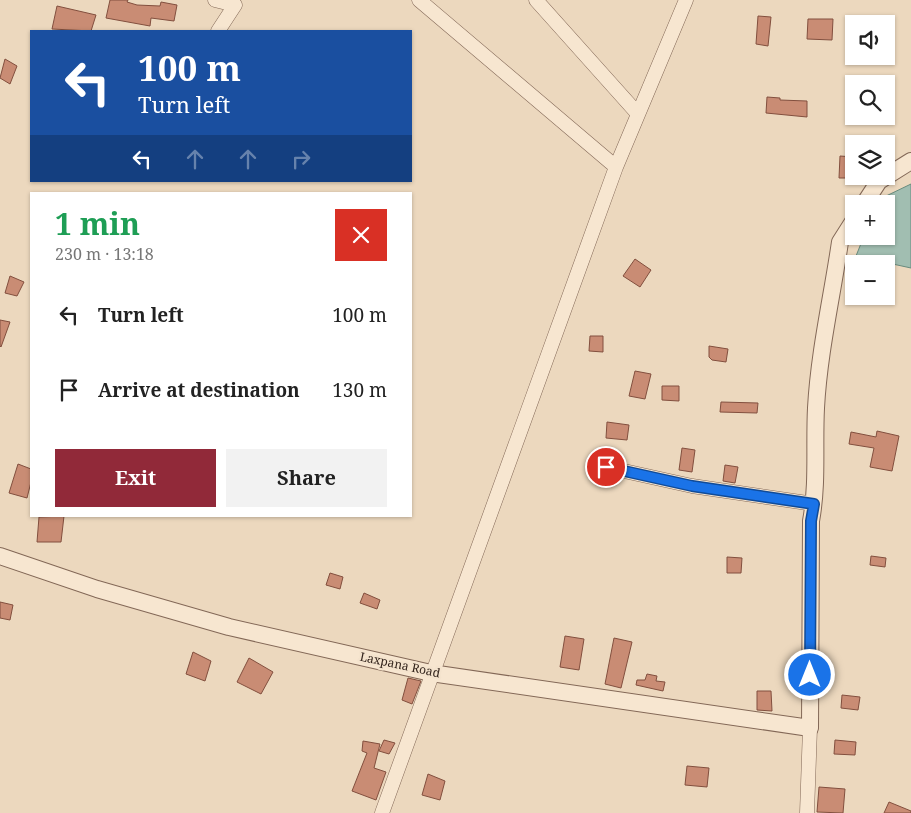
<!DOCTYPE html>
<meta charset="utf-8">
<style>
body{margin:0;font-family:"Noto Serif",serif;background:#f2f2f2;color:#222;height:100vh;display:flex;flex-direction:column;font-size:19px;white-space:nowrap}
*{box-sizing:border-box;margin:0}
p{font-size:16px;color:#767676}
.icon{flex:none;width:28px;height:28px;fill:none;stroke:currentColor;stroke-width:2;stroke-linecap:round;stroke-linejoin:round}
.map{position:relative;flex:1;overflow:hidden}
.drawer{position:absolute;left:30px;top:192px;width:382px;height:325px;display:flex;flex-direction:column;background:#fff;border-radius:0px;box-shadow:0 1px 4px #0004}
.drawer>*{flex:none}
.hud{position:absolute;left:30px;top:30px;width:382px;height:152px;border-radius:0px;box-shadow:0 1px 4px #0004;background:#1a4fa0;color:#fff;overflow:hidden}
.tools{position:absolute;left:845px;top:15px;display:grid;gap:10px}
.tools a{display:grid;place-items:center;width:50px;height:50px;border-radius:0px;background:#fff;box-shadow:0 1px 4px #0004;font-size:25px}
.pin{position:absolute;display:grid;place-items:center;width:42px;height:42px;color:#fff;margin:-21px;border:2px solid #fff;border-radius:50%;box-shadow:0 1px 5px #0007}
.me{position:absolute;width:55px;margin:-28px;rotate:0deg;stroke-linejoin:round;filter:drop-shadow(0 0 4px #0008)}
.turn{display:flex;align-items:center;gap:18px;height:105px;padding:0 25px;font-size:22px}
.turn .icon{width:65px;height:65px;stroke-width:2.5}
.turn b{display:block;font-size:35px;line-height:42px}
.lanes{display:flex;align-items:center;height:48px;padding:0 25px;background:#0003;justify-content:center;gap:25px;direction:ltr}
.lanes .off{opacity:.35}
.round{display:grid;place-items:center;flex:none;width:52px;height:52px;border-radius:0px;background:#f2f2f2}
.head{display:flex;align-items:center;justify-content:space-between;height:85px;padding:0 25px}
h1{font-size:30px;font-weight:700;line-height:38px;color:#1e9e55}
.cta{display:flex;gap:10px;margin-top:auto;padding:10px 25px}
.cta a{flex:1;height:58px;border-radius:0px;background:#912939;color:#fff;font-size:20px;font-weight:700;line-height:58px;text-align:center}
.cta a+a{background:#f2f2f2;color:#222}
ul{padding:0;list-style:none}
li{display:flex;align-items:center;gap:15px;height:75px;padding:0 25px}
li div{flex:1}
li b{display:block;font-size:19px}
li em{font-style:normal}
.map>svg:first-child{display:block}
.water{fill:#a1beb1;stroke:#698b7e}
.building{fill:#c98c74;stroke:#824f3e}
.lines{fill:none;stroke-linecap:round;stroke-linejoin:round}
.minor-casing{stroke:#836857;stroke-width:15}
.tertiary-casing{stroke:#836857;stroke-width:18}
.minor{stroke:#f7e6d0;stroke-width:14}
.tertiary{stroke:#f7e6d0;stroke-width:16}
.route-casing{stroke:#114b97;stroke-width:12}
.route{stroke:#1a73e8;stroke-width:9}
.labels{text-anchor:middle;stroke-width:4.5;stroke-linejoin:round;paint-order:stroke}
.street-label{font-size:12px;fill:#33241c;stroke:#f4e3cd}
</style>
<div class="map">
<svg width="911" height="813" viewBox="0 0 911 813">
<rect width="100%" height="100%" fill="#ecd8be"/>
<path class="water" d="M911,184V268L856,256L864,236H886V204H878L884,197Z"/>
<path class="building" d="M110,0H128L127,2L137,5L160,6L161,2L177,5L174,21L151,18L150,26L106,18Z
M57,6L96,15L91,31L52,29Z
M758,16L771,17L768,46L756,44Z
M808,19H833L832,40L807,39Z
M5,59L17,66L10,84L0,78Z
M767,97L780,98V100L807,101V117L766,113Z
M840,156L854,157V178H839Z
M635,259L651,270L640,287L623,276Z
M10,276L24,282L17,296L5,293Z
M0,320L10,322L1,347L0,346Z
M590,336H603V352L589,351Z
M709,346L728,349L726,362L712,360L709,357Z
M635,371L651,374L645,399L629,396Z
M662,386H679V401L662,400Z
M721,402L758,403L757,413L720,412Z
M607,422L629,425L627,440L606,438Z
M877,431L899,436L892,471L870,467L874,448L849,444L851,432L876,437Z
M682,448L695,450L692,472L679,470Z
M18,464L31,469V482L27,498L9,493Z
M725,465L738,467L735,483L723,481Z
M64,516L61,542H37L39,517Z
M871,556L886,558L885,567L870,565Z
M727,557L742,558L741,573H727Z
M330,573L343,577L340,589L326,585Z
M364,593L380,600L377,609L360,603Z
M0,602L13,605L10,620L0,618Z
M565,636L584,639L579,670L560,667Z
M614,638L632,642L621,688L605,684Z
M193,652L211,661L205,681L186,674Z
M249,658L273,672L261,694L237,682Z
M647,674L657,676L656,681L665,682L663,691L636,685L637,680H645Z
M408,678L421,681L412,704L402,700Z
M757,691H771L772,711L757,710Z
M842,695L860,697L858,710L841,708Z
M384,740L395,743L389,754L379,751Z
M835,740L856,742L855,755L834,754Z
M363,741L380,744L374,768L386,772L376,800L352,791L367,753L362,751Z
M687,766L709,768L707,787L685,785Z
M428,774L445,781L440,800L422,795Z
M819,787L845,789L843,813L817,812Z
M889,802L911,811V813H884Z"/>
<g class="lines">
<defs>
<path id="minor" d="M215,0L235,5L218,31
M536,0L638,114
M616,167L686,0
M606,467L692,486L814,504
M382,813L616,167L419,0
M807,813L810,728"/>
<path id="tertiary" d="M864,204L879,181L911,161
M0,556L97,589L229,627L431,673L810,728L811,521C818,483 814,446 816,408C819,352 832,297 840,242L854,220"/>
</defs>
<use href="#minor" class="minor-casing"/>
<use href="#tertiary" class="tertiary-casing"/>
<use href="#minor" class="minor"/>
<use href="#tertiary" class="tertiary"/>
</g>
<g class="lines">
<defs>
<path id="route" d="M606,467L692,486L814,504L811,521L810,675"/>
</defs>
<use href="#route" class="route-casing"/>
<use href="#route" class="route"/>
</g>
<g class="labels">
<g class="street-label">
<text transform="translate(400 665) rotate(12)" y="4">Laxpana Road</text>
</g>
</g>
</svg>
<div class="tools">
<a><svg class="icon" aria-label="sound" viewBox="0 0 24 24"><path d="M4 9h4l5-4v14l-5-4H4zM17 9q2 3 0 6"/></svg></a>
<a><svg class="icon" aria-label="search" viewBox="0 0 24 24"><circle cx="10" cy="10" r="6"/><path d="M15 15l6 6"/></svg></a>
<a><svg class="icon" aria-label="layers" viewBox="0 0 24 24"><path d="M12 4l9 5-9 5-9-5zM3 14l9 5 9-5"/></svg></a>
<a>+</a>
<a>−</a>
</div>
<div class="pin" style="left:606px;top:467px;background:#d93025"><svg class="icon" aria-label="arrive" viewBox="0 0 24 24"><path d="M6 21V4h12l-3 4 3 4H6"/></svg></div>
<svg class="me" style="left:810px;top:675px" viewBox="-20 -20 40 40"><circle r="17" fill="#1a73e8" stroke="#fff" stroke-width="3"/><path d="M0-11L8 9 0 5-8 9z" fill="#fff"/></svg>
<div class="hud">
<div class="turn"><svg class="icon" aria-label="left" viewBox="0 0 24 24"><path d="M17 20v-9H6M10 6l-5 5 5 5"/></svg><div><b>100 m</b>Turn left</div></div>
<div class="lanes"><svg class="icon" aria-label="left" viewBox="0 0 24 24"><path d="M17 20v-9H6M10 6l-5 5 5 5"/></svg><svg class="icon off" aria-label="ahead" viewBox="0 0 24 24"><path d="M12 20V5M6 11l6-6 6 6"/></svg><svg class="icon off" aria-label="ahead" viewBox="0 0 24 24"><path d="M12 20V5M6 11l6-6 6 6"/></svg><svg class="icon off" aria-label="right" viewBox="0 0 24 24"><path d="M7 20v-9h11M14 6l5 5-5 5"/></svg></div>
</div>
<section class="drawer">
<div class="head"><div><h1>1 min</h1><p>230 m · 13:18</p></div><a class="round" style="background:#d93025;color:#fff"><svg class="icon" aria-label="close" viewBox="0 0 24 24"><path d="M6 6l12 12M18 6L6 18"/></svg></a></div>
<ul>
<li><svg class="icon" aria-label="left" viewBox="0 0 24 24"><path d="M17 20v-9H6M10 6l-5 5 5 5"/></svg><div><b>Turn left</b></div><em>100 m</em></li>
<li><svg class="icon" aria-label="arrive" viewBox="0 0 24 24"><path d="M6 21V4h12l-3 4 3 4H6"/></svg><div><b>Arrive at destination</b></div><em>130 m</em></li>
</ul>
<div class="cta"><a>Exit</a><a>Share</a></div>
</section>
</div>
